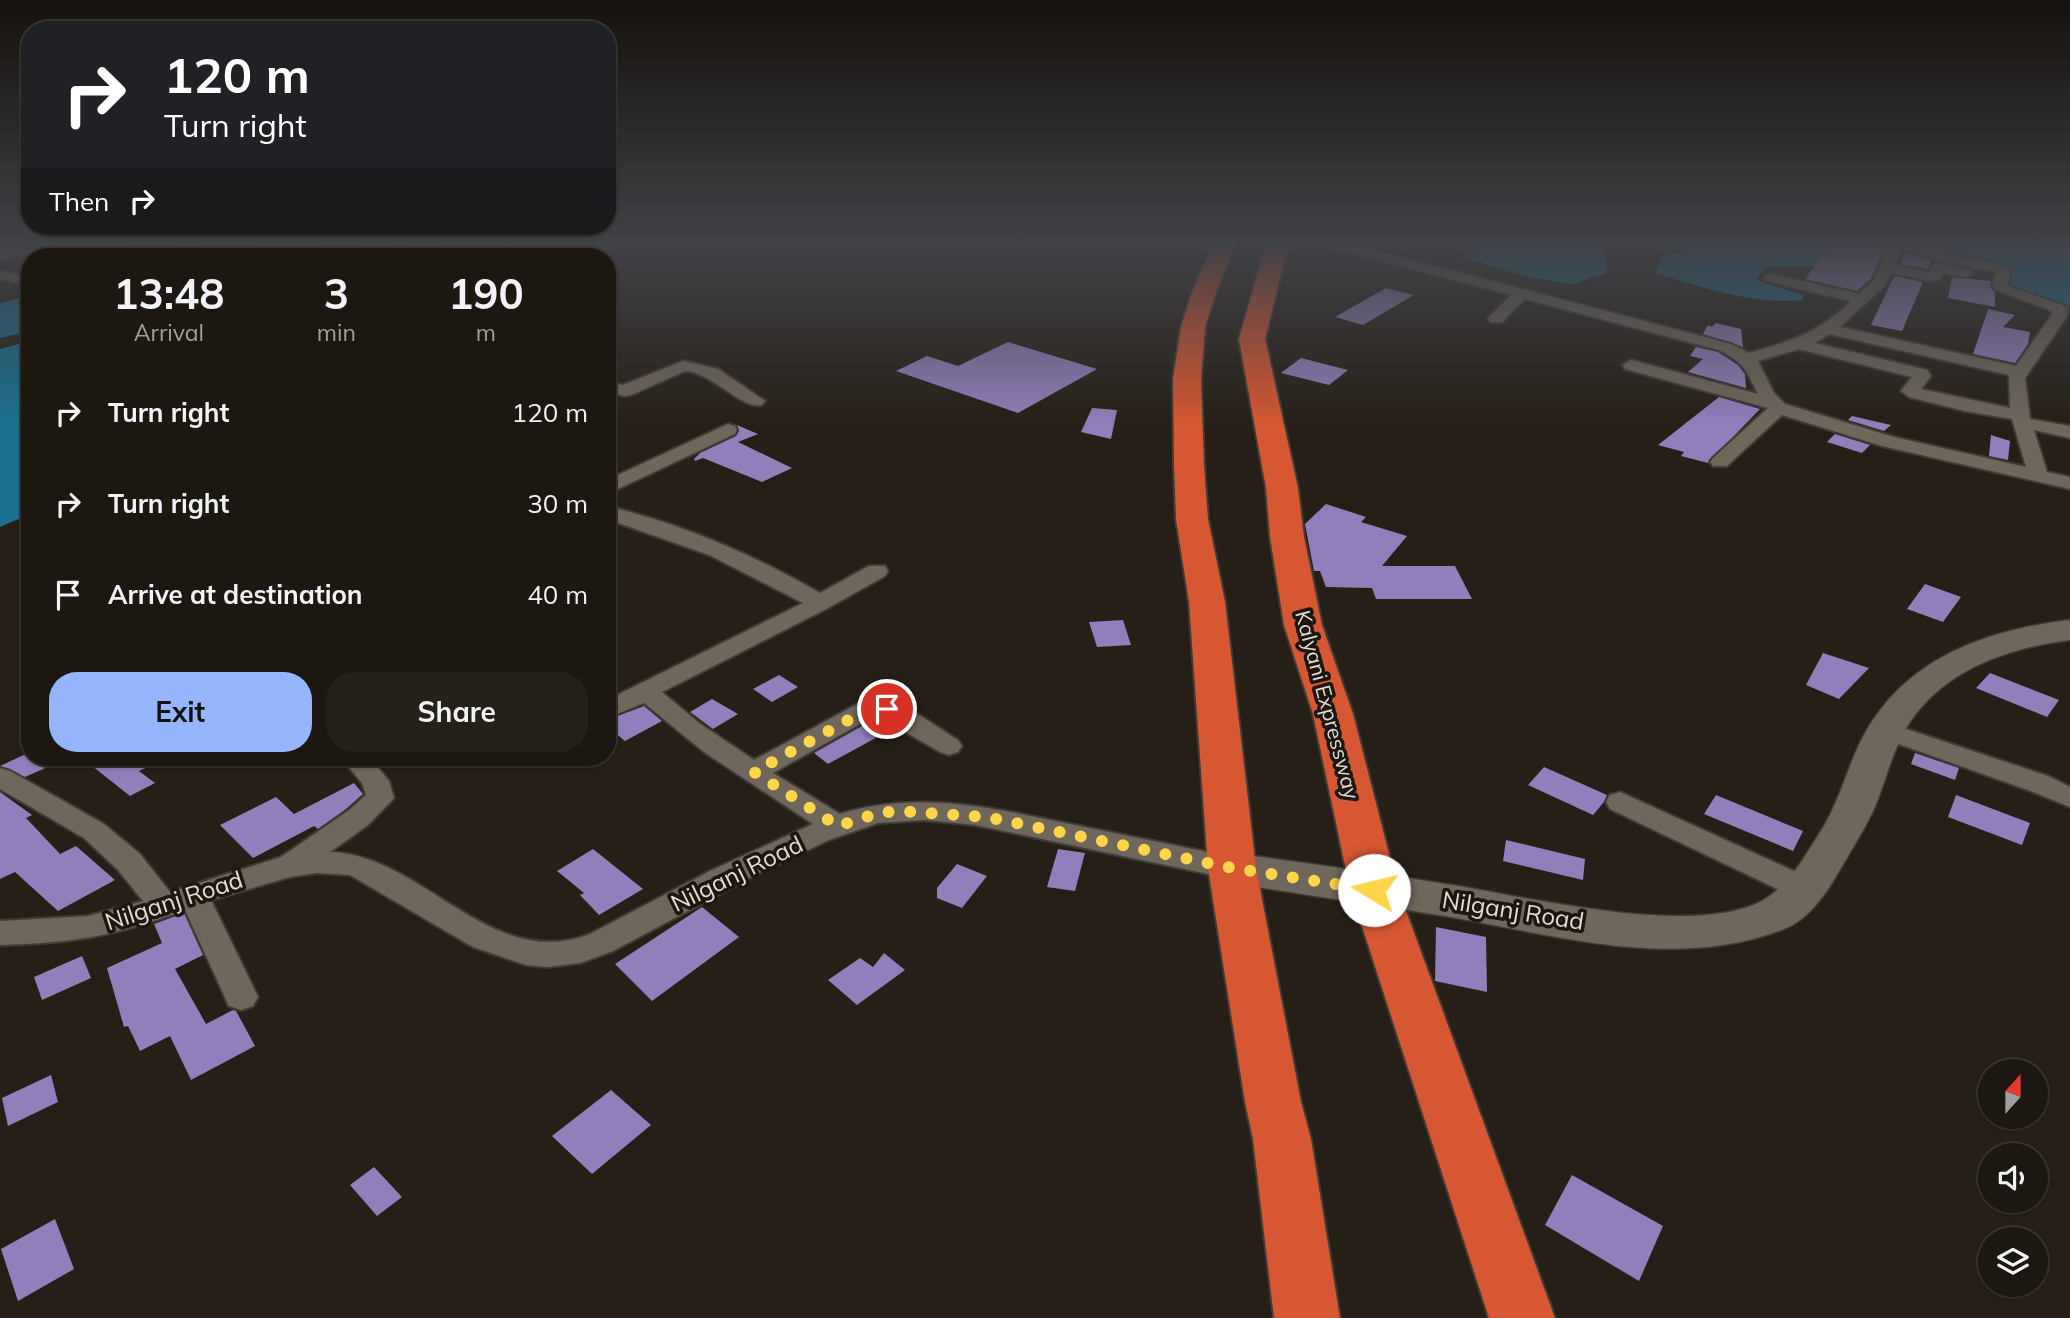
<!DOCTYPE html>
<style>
body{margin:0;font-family:Mulish,sans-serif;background:#25201a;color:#f1f3f6;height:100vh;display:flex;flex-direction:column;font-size:26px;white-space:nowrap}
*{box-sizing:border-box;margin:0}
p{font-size:23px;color:#a09f9f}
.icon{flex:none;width:38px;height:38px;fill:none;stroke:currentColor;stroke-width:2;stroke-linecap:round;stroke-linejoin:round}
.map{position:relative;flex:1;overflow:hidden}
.details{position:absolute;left:21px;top:248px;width:595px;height:518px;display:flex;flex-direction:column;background:#1c1711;border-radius:28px;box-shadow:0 2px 5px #0004,0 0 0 2px #3a3631}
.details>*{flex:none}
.banner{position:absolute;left:21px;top:21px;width:595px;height:214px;border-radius:28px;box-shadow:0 2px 5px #0004,0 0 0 2px #3a3631;background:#202124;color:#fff;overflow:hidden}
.needle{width:46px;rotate:21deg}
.tools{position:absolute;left:1978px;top:1059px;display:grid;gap:14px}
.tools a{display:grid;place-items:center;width:70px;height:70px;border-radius:50%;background:#1c1711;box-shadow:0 2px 5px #0004,0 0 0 2px #3a3631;font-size:35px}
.pin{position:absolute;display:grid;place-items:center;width:60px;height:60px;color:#fff;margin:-30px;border:4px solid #fff;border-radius:50%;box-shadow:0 2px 7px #0007}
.me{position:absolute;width:77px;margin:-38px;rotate:279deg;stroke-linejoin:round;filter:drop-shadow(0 0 5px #0008)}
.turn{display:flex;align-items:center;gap:24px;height:147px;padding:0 28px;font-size:32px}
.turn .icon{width:91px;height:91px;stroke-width:2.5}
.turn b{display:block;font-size:49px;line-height:60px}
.then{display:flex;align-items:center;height:66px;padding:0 28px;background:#0003;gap:14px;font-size:26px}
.eta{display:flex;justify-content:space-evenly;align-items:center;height:119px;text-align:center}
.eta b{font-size:42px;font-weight:700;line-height:49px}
.action{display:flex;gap:14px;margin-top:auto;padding:14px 28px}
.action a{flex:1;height:80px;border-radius:28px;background:#95b6fd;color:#111;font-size:28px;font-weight:700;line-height:80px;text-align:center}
.action a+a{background:#25201a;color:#f1f3f6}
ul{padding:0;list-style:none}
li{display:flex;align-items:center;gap:21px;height:91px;padding:0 28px}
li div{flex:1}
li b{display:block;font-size:26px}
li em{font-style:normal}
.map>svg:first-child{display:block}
.water{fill:#1a708f}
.building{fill:#917eba}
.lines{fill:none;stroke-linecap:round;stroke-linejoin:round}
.street-casing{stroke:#413b35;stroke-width:4}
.secondary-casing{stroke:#413b35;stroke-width:3}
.highway-casing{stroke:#413b35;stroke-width:4}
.street{fill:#6f665c;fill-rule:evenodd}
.secondary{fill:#6f665c;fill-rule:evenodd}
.highway{fill:#d65731;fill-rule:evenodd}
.route{stroke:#ffd54a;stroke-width:12;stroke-dasharray:0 21.6}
.labels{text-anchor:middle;stroke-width:7;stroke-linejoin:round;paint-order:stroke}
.street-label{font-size:21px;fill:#e0dbd5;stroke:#1d160e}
.near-street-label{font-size:24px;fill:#e0dbd5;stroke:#1d160e}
</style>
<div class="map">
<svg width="2070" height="1318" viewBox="0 0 2070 1318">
<rect width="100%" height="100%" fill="#261f17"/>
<path class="water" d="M1492,241H1596L1605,254L1607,273L1573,284L1532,278L1460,257Z
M1690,241H1803L1829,248L1820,266L1766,267L1756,280L1803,295V300C1752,305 1703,287 1655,273L1663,255L1684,251Z
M1912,241H2070V306L2019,299L1992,287L2006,264L1922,248Z
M30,295V331L0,338V303Z
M30,341V514L0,527V349Z"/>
<path class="building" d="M1833,241H1886L1887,244L1871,279L1857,291L1805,279Z
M1905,253L1931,261L1928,269L1900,264Z
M1894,276L1923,282L1902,331L1871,325Z
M1952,277L1991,281L1990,287L1995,292V307L1948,298Z
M1386,288L1414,295L1363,325L1335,317Z
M1988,309L2015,315L2003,327L2030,332L2028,344L2015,363L1973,354Z
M1716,323L1741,329L1743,347L1703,334L1708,325L1712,327Z
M1008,342L1097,369L1018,413L896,371L927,356L958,366Z
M1696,347L1718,352L1738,365L1745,374L1746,388L1688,372L1703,359L1690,356Z
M1301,358L1348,370L1329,385L1281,373Z
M1719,397L1760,409L1708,463L1681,456L1684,452L1658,445Z
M1092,408L1117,410L1111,439L1081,432Z
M1852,416L1891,425L1884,431L1848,420Z
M737,425L758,434L738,442L792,468L762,482L703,458L695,461L694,459L700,453L736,436L739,431Z
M1835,434L1870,445L1862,453L1827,442Z
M1991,435L2010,441L2008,460L1989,456Z
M1326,504L1366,517L1361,522L1407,536L1382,566H1455L1472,599H1376L1372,588L1326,587L1320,571H1314L1305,524Z
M1925,584L1961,597L1943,622L1907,609Z
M1123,620L1131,645L1097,647L1089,622Z
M1823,653L1869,668L1839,699L1806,685Z
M1990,673L2059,700L2047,717L1976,688Z
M779,675L798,687L772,702L753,689Z
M712,699L738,714L713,729L690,712Z
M644,706L662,721L625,741L607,726V720Z
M876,718L894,728L828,764L814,753Z
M30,752V758H68L25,777L0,766Z
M1915,753L1959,768L1955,780L1911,764Z
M82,758H165L139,771L155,783L130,796Z
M1544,767L1607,795L1604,802L1593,815L1528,785Z
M354,783L363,794L346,809L318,829L314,826L253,858L220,825L276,797L294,814Z
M0,792L32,815L26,818L60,854L76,846L115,880L58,911L15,872L0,879Z
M1716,795L1803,831L1793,851L1704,814Z
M1956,795L2030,823L2022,845L1948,817Z
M1506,840L1585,859L1583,880L1503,861Z
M593,849L643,889L599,915L580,895L584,893L557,871Z
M1058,849L1085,853L1075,891L1047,887Z
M957,864L987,876L962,908L937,898V888Z
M702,907L739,937L652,1001L615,964Z
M184,913L203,955L175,969L206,1024L233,1010L236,1011L255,1046L191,1080L170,1036L140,1051L128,1026L124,1027L107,968L162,943L154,924Z
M1436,927L1486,937L1487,992L1435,981Z
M884,953L905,970L857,1005L828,980L860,958L873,967Z
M82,956L91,978L42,1000L34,977Z
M51,1075L58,1102L8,1126L2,1098Z
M611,1090L651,1125L592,1174L552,1136Z
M374,1167L402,1197L377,1216L350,1185Z
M1572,1175L1663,1226L1639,1281L1545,1225Z
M55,1219L74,1269L18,1301L1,1249Z"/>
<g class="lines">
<defs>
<path id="street" d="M78,241H115L148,257C130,258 116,256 102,244L45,257L23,255L0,260V252L23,247L37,251Z
M172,241H191L204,249L182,257H160L162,254L184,248Z
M273,241H298L341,252L377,241H400L352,257H329L285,246L247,257H226L228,254Z
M404,241H426L468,257H448Z
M497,241H514L515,242L508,246Z
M1315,241H1339L1731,344L1749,353C1794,340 1817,334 1851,301L1766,281L1764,278L1766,275L1771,274L1859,294L1873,281L1890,244L1888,241H1906L1951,255L2004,265L2011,270L2008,286L2065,306L2068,309L2067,316L2025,378L2030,419L2070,426V438L2034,430L2047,472L2070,477V489L1882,446L1782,415L1727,466H1713L1710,462L1713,458L1768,408L1625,369L1623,365L1631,360L1758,394C1746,370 1745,363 1719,350L1525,299L1502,322H1490L1488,319L1490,316L1512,295L1317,244ZM1902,249L1949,263L1996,272L1992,286L1994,289L2052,311L2051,316L2016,366L1840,327L1884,286L1891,273L1931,281L1940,279L1943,273L1966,277L1973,273L1971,270L1938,264L1933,265L1929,272L1894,265ZM1829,334L2009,375L2010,408L1921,389L1931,376L1927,370L1815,343ZM1799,349L1912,377L1901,391L1909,397L1965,411L2012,419L2026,467L1894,437L1785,404L1774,393L1758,361Z
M0,271L30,277V285L0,279Z
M683,361L718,369L765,401L762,405C742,410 712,372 685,371L631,395L625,396L607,392V382L623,385Z
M728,424L735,426L737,430L735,434L607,494V480Z
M607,506C682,524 754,555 820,593L869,566H885L888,571L885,576L828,608L662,692L699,723L754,760L863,701C896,693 931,724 958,740L962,746L958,752L949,755L940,752L876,715L773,773L840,814C917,790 993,808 1070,824C1124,835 1178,846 1232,857L1243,860L1247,868L1243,876L1232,879L975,825L925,820L878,823L829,840L759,873L613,951L580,963L547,967L526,965L473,947L350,875L317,873L290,877L211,900L258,997L253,1006L241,1010L229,1006L185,910C116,936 73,943 0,945V921L88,916L143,901L118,870L84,838L0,789V768L10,771L104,824L140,854L170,892L281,857L348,811L366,795L362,783L341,758H370L389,781L394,798L368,825L330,852C424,855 490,973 590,934L710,871L813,824L704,752L644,703L607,718V700L803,603L709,555L607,519Z
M1885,722L2048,776L2070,787V807L2028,790L1876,736L1872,730L1876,724Z
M1620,792L1816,881L1820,889L1816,897L1805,900L1794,897L1610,809L1606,802L1610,795Z"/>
<path id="secondary" d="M2070,620V640C2007,648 1939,671 1905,730C1892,753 1886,779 1876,804C1866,828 1851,850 1838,873C1825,895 1809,919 1784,929C1677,971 1559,936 1451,917C1378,905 1305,895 1232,883L1217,879L1211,868L1217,857L1232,853C1305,863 1379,873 1452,885C1531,898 1683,935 1756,904C1781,893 1797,869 1811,847C1819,834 1828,821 1834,806C1845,783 1851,759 1863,737C1905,658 1986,630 2070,620Z"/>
<path id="highway" d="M1215,241H1237L1216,292L1205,327L1201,379L1204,465L1208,519L1225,602L1256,868L1301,1102L1311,1139L1340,1318H1274L1253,1139L1245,1102L1208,868L1189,602L1176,519L1174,465L1173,379L1181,327L1192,292Z
M1267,241H1289L1265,339L1298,488L1304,537L1322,625L1353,714L1398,889L1555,1318H1489L1350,889L1313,714L1284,625L1270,537L1266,488L1239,339Z"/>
</defs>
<use href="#street" class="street-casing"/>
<use href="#secondary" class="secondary-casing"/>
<use href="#highway" class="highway-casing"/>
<use href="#street" class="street"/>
<use href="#secondary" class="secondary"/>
<use href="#highway" class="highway"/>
</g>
<linearGradient id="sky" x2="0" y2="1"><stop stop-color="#15110d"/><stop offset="0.57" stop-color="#414247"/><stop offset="1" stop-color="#414247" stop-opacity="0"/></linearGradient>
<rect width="2070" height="426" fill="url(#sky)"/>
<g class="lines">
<path class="route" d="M887,709L872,707L754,772L838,826L879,813L898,811L987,817L1232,868L1374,890"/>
</g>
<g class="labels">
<g class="street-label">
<text transform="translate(1327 705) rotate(75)" y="7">Kalyani Expressway</text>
</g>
<g class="near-street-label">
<text transform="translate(737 874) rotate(-26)" y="8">Nilganj Road</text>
<text transform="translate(174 901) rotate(-18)" y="8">Nilganj Road</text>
<text transform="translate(1513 911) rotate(9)" y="8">Nilganj Road</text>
</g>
</g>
</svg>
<div class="tools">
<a><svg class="needle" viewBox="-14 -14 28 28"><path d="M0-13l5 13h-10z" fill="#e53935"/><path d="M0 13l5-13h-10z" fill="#a09f9f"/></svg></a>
<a><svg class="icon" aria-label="sound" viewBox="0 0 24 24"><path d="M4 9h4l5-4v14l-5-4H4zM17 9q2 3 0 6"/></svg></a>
<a><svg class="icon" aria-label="layers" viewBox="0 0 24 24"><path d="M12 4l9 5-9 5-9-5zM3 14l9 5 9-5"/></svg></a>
</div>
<div class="pin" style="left:887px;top:709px;background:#d93025"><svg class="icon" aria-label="arrive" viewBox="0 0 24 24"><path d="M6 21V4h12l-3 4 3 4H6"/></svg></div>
<svg class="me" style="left:1374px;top:890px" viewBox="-20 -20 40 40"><circle r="19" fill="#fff"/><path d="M0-13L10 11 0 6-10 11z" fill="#ffd54a"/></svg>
<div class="banner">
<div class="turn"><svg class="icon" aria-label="right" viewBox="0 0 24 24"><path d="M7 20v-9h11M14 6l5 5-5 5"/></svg><div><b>120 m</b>Turn right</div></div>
<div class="then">Then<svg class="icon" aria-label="right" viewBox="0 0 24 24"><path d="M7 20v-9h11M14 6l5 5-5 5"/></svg></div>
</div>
<section class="details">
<div class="eta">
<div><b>13:48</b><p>Arrival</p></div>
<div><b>3</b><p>min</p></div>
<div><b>190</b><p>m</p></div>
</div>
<ul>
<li><svg class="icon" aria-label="right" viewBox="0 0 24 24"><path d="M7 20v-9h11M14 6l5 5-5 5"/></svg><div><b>Turn right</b></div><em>120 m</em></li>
<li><svg class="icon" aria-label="right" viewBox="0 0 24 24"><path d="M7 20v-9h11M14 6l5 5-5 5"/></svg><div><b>Turn right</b></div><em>30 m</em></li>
<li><svg class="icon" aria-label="arrive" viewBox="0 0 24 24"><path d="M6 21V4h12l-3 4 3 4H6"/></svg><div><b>Arrive at destination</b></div><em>40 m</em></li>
</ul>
<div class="action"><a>Exit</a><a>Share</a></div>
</section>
</div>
